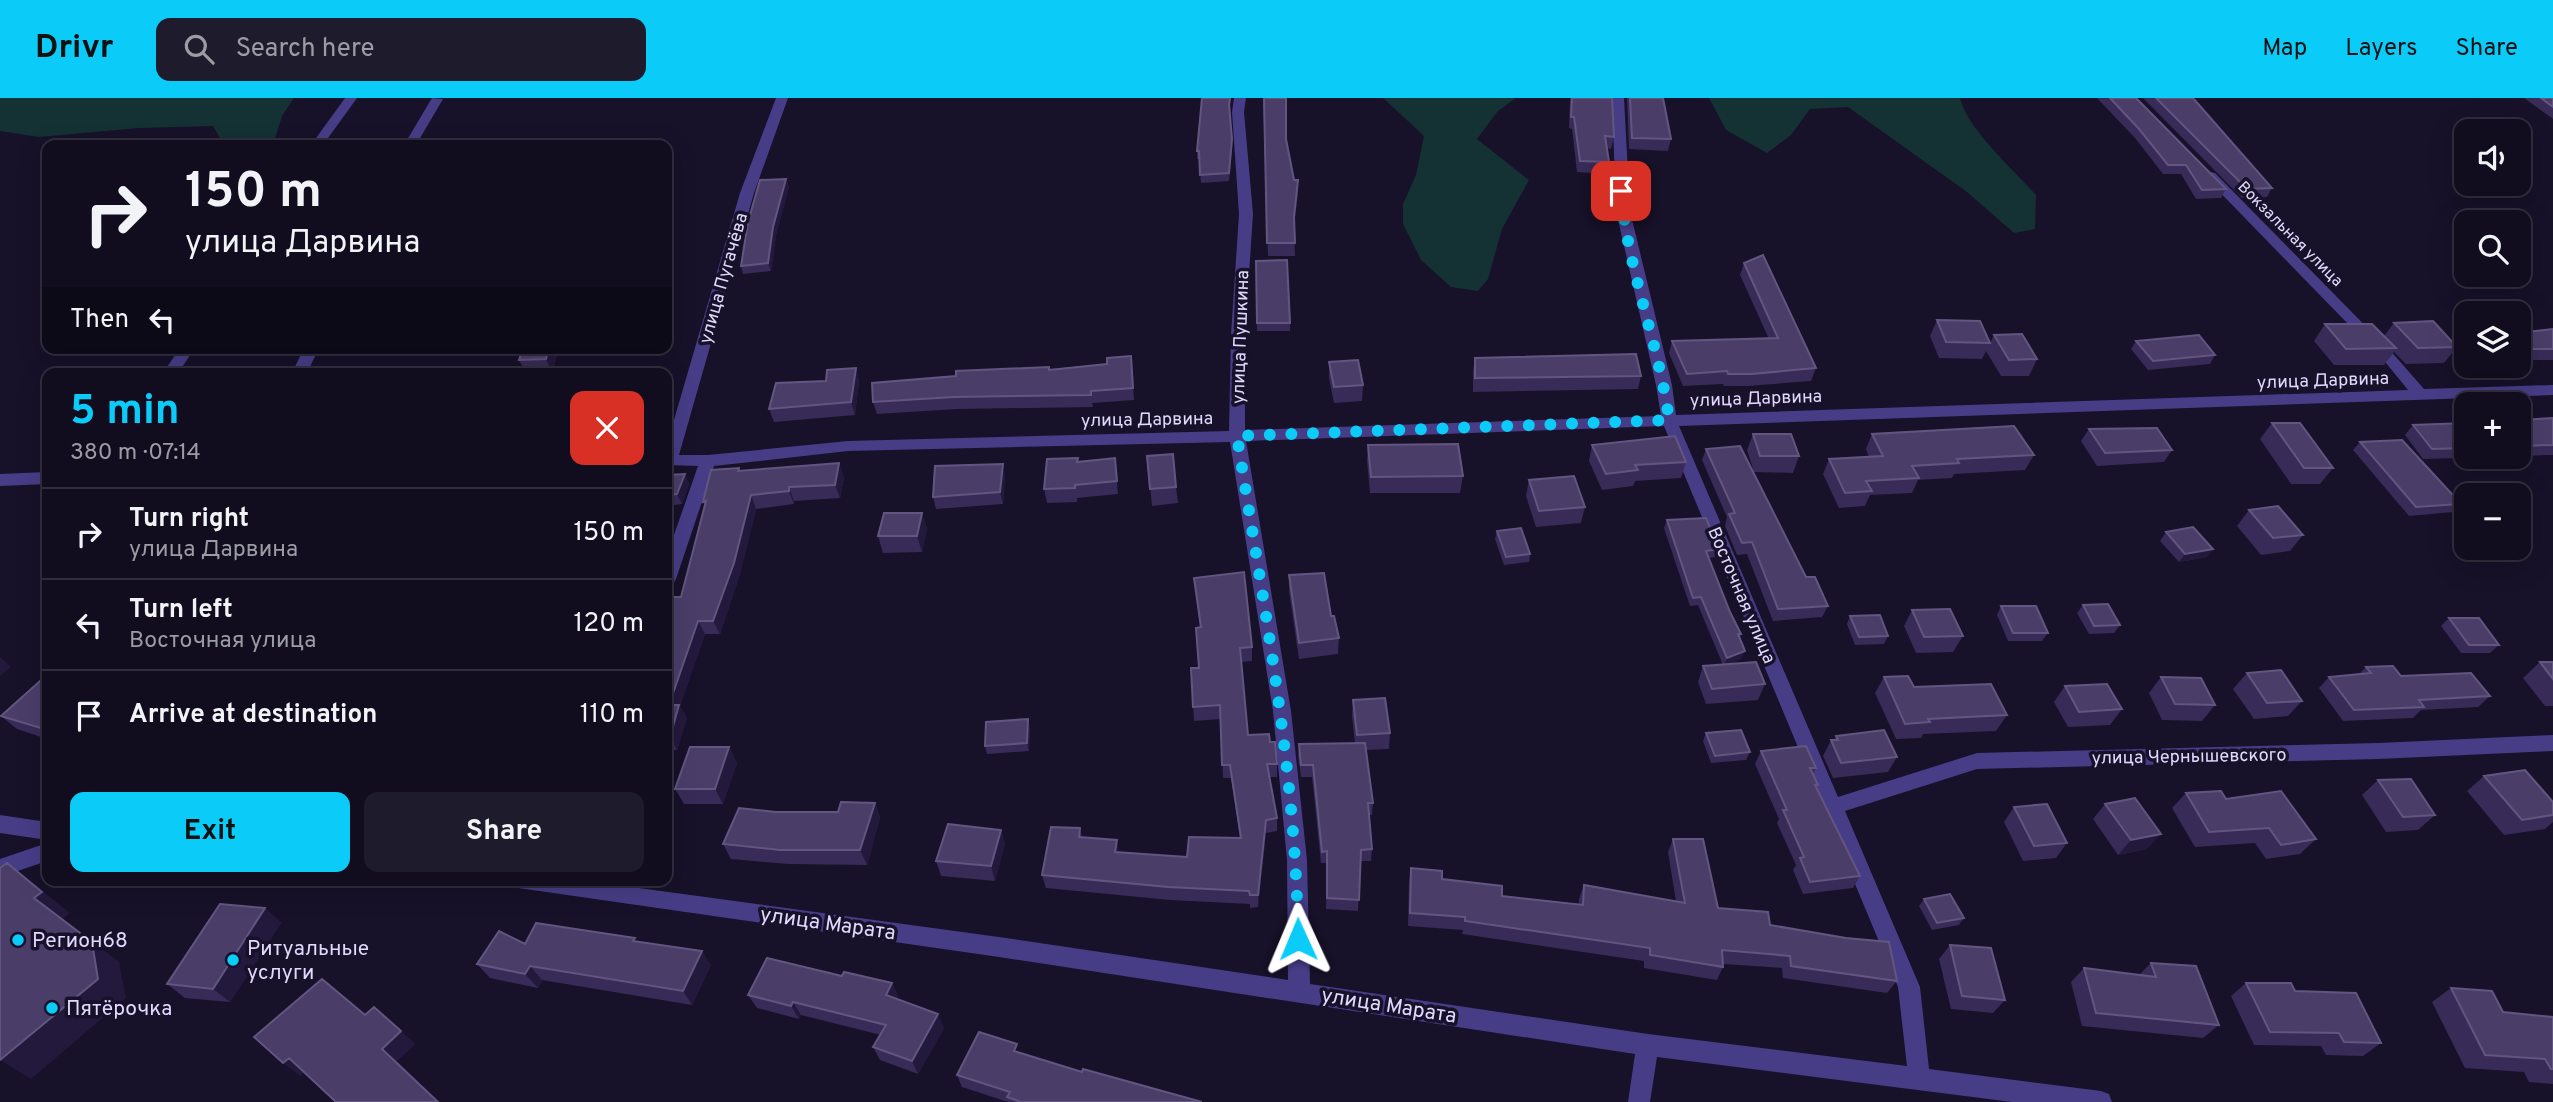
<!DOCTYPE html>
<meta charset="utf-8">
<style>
body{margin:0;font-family:Overpass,sans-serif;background:#1e1b2c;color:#f1f3f6;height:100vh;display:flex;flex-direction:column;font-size:26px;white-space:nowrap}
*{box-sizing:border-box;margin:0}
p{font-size:23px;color:#9c9ca4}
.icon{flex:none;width:38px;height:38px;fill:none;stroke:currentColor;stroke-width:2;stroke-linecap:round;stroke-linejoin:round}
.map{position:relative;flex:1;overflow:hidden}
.side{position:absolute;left:42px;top:270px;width:630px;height:518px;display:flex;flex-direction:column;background:#110d1f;border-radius:14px;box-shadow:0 7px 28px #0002,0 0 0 2px #302d3d}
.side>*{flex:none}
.top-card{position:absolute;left:42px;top:42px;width:630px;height:214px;border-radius:14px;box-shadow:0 7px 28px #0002,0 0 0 2px #302d3d;background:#110d1f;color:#f1f3f6;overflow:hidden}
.controls{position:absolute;left:2454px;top:21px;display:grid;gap:14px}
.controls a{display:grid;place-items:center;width:77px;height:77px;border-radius:14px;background:#110d1f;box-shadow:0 7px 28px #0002,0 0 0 2px #302d3d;font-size:35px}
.pin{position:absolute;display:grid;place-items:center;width:60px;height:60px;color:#fff;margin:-30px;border-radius:14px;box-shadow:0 4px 10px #0006}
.me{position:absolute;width:77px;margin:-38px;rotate:359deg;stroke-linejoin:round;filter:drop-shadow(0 0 5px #0008)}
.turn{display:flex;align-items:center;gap:24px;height:147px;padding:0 28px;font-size:32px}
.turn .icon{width:91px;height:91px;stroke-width:2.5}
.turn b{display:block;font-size:49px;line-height:60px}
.then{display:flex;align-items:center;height:66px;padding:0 28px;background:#0003;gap:14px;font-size:26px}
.round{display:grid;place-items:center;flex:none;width:74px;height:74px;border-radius:14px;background:#1e1b2c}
.overview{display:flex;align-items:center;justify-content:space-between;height:119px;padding:0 28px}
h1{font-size:42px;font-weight:700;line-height:52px;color:#0bccf9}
.action{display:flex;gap:14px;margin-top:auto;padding:14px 28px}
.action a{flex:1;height:80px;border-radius:14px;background:#0bccf9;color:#111;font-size:28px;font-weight:700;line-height:80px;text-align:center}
.action a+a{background:#1e1b2c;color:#f1f3f6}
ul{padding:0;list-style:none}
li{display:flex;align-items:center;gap:21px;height:91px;padding:0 28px;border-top:2px solid #302d3d}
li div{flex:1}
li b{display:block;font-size:26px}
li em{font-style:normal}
header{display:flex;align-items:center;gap:42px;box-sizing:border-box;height:98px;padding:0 35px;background:#0bccf9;color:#111}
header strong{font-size:33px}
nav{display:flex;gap:38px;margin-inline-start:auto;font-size:24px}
.search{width:490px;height:63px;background:#1e1b2c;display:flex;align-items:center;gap:18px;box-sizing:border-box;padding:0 24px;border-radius:14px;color:#9c9ca4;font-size:26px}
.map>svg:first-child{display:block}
.green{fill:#143133}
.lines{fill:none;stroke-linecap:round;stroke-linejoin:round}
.minor{fill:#473d87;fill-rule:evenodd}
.wall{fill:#382b57}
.shaded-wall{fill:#23193d}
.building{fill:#4a3e69;stroke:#625680;stroke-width:2}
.route{stroke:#0bccf9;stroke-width:12;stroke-dasharray:0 21.6}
.poi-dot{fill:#0bccf9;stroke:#171129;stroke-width:2.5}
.labels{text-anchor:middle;stroke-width:7;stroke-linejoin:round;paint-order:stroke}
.far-street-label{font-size:16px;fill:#e2dafe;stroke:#171129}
.street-label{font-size:18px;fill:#e2dafe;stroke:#171129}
.near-street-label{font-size:21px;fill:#e2dafe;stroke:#171129}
.near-poi-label{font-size:21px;fill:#e2dafe;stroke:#171129;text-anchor:start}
</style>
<header>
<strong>Drivr</strong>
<div class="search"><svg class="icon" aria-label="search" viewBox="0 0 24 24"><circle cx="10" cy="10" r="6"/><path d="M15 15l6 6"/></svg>Search here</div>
<nav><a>Map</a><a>Layers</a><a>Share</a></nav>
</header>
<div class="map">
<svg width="2553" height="1004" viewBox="0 0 2553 1004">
<rect width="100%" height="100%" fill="#171129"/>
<path class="green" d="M0,0H294L282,18L273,47H224L213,28L140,30L39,39L0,33Z
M1383,0H1516L1498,13L1477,41L1529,82L1502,131L1488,181L1478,193L1451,189L1421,162L1403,126V106L1416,77L1424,38Z
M1709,0H1960C1968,32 2014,72 2036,97L2035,131L2014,135L1967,94L1848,9L1810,11L1791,37L1767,55L1726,32Z"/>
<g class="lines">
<path class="minor" d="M345,0H357L323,47H311Z
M432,0L443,1L416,47H404Z
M776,0H788L754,95L679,357H708L848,343L1229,333L1231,237L1239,116L1232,14L1234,0H1246L1244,14L1253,116L1245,237V332L1661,318L1656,287L1616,113L1612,0H1624L1630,113L1672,287L1676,317L2408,292L2386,265L2204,78L2210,74L2215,75L2396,259L2424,291L2553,287V297L1679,328L1838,699L1977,655L2378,645L2553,637V653L2378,661L1977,671L1845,713L1920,889L1929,971L2101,993L2109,996L2112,1004H2012L1657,959L1650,1004H1628L1635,956L999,859L504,788L501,782H580L999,839L1288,882L1287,762L1273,613L1230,344L848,353L714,368L676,481L673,486L667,487V457L698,368L667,367V346L740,95ZM1664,328L1898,889L1907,968L1648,936L1310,886L1307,762L1291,613L1246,343Z
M180,250H195L178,275H163Z
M304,250H319L307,275H292Z
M47,374V386L0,388V376Z
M0,717L47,724V742L0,735Z
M47,745V763L0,779V761Z"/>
</g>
<path class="wall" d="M1231,0L1230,12L1232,49L1229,83L1201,85L1199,61H1197V53Z
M1263,0L1286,41L1294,82L1298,95L1294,128L1295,158H1268Z
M1570,0H1612L1614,39L1611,51L1607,50L1609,64L1607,76L1577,74L1572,31L1569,30Z
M1627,0H1663L1671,41L1668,53L1629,51Z
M2097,0H2136L2226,91L2221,100L2196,101L2181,76H2163L2135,40Z
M2143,0H2193L2272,90L2267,99L2242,100Z
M2524,0H2553V21Z
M786,81L789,89L776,137L771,173L743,176L741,168Z
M1256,163L1290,225V233H1257Z
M1744,165L1816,270L1811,283L1748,288H1724L1723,286L1683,288L1669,255L1672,243L1769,241L1740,177Z
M1937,222L1990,245L1982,261L1939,260L1930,238Z
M2394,225L2457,249L2444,265L2406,266L2394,254L2384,267H2334L2314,243L2325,226L2384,238Z
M2553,231V262H2518V235Z
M1994,237L2037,261L2029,278H2001L1986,253Z
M2136,243L2215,257L2210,266L2148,272L2131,251Z
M523,250H559L552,275H526L519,262Z
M1131,258L1134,302L1092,305L1093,309L957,311L877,316L873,304L1050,271L1107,266Z
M1475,260L1641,278L1638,291L1473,294V273Z
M1329,264L1363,287L1362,303L1334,305L1329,280Z
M856,270L859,283L855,317L774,324L769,311L826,283Z
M2553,320V357L2518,358V322Z
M2272,325L2333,370L2320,386H2291L2260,341Z
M2466,325V359H2498L2423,361L2405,337L2413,327Z
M2089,331L2172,352L2164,364L2097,368L2081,343Z
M1753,336L1799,358L1793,375L1754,374L1747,352Z
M1872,336L2034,357L2025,372L1954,376L1952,380L1918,382L1912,395L1870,397L1865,408L1839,410L1823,376L1829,361L1869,359L1866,351Z
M2360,344L2461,406L2453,414L2409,418L2353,352Z
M1368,347L1463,378L1460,395H1370L1367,363Z
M1592,347L1686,364L1681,380L1635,383L1633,388L1602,392L1589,363Z
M1706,351L1828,508L1822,519L1773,523L1747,456L1737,457L1725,428L1727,419L1702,362Z
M1147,358L1176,389L1178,405L1152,408Z
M1078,360V364L1115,360L1118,396L1077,400V404L1047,405L1044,391Z
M839,365L844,379L840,400L794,403V406L756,411L739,479L720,536H705L680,608L687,620L677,652H667V512L681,499L705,407L703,404L739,370L740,373Z
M685,376L689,386L682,406L667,408V377Z
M1005,378L1003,406L936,411L933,399Z
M1529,382L1585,409L1581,425L1536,429L1526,398Z
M2249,412L2303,437L2290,453L2261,457L2237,428Z
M922,415L927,431L922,454L883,455L878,438Z
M1667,422L1719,451L1716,459L1709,460L1730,514L1741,536L1740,540L1741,561L1729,566L1765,586L1758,602L1706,606L1698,584L1703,568L1723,567L1698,507L1690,508L1664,430Z
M1497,433L1530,456L1529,464L1504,467L1495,441Z
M2166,434L2213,451L2207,459L2179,464L2160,443Z
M1289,477L1331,518L1339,540L1338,556L1299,561L1289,493Z
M1194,480L1252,549V563L1241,564L1248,637L1270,644L1277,666V679H1270L1277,720V733L1266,735L1258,809L1250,810V806L1170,802L1046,790L1042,777L1080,730L1082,739L1119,754L1187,759L1240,740L1231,680H1223L1221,621L1194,623L1191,570H1198L1200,529Z
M2083,507L2120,527L2114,535L2089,536L2077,515Z
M2001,508L2048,535L2042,543H2008L1997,517Z
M1912,512L1963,538L1953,554L1916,555L1904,528Z
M1850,518L1888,538L1884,546L1855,547L1847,526Z
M2449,520L2499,547L2490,555H2461L2441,528Z
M2540,564H2553V608H2545L2523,580Z
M2366,569L2401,578L2490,598L2478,609L2421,612L2413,620L2343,623L2319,590L2329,579L2359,576Z
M2247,575L2302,603L2288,618L2254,621L2233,591Z
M1884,579L1914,589L2007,617L1996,633L1923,636L1921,640L1896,641L1875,595Z
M2161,579L2215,607L2202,623L2162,622L2149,595Z
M47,585V641L17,631L1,618Z
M2065,588L2122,611L2110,627L2068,629L2054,604Z
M1353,602L1390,635L1389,651L1365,652L1373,705L1372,717H1369L1372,751L1371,763H1360L1358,813L1326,811L1327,765H1321L1312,679H1301L1298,658L1299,646L1355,645L1352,618Z
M1030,628L1029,653L987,656L985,648Z
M1706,635L1750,654L1746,662L1711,665L1703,643Z
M1836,638L1897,659L1888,674L1833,680L1823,658L1831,642H1834Z
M729,649L737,665L723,706H684L675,691Z
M1761,653L1816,670L1813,676L1818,687L1817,690L1860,778L1853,790L1803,796L1793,772L1796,767L1777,725L1779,721L1755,666Z
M2484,678L2553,704V724L2545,731L2504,737L2467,693Z
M2378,682L2435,717L2418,732L2386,734L2362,697Z
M2186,695L2226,701L2316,741L2300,756L2266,761L2255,745L2195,749L2172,710Z
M875,705L880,720L867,767L788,766L731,761L723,746L776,714H838Z
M2105,706L2147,751L2118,757L2093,721Z
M2014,709L2067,745L2056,760L2023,763L2004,724Z
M1001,732L1005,746L995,783L941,778L936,763Z
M1673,741L1718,810L1770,827L1897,883L1887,895L1783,880L1782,870L1723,866V869L1717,882L1644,870V863L1462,836L1463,832L1408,828L1409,784L1411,770L1442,781L1502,798L1579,806V801L1584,787L1676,803L1668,754Z
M1924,801L1964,820L1959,827L1932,832L1919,808Z
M265,810L281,825L230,904L185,900L167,886Z
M637,843L711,867L692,907L542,882L538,890L490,880L477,866L525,846Z
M1950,847L2005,902L1993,915L1951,911L1939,861Z
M2151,865L2219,927L2203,940L2082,928L2071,884L2084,870L2139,877Z
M842,878L892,885L898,898L897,901L944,930L918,976L880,962L873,949L881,937L801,917L799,921L757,910L748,897Z
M2246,885L2295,893L2381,945L2363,958L2326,957L2321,948L2254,947L2231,898Z
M2451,890L2503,914L2553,919V986L2529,984L2524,974L2465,970L2432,904Z
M1019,954L1082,974L1202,1004H1008L962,989L957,977Z"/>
<path class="shaded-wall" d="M786,81L789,89L776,137L771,173L768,165L773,129Z
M1298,82V95L1294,132V119Z
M548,250H559L552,275L546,261Z
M856,270L859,283L855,317L851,304Z
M839,365L844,379L840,400L835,387Z
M1003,366L1005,378L1003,406L1000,394Z
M685,376L689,386L682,406L677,396Z
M789,389L794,403V406L789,393Z
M751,397L756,411L739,479L720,536L713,523Z
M922,415L927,431L922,454L917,438Z
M2213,451L2207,459L2179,464L2185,456Z
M698,523L705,536L680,608L687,620L677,652L670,639L669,607Z
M1745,553L1741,561L1724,568L1727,560Z
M0,559L11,569L0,578Z
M1028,621L1030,628L1029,653L1027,645Z
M729,649L737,665L723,706L715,691Z
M875,705L880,720L867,767L860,752Z
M1266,722V735L1258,809V797Z
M1001,732L1005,746L995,783L991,768Z
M2161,736L2147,751L2118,757L2131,742Z
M1117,742L1119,755L1115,754Z
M7,765L70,815L63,821L119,864L126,900L31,981L0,962L34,800Z
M265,810L281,825L230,904L213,891Z
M702,853L711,867L692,907L683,893Z
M530,868L542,882L538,890L525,876Z
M892,885L898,898L893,911L886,897Z
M793,904L801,917L799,921L791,908Z
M938,916L944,930L918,976L912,963Z
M401,933L416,946L397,963L439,1004H438L382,951Z
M289,960L306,973L300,978L283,965Z"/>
<path class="building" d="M1202,0H1230L1229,6L1232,41L1229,75L1200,77L1199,53H1197Z
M1264,0H1286V41L1294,82H1298L1294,119L1295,145H1267Z
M1572,0H1612L1614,39L1605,38L1609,64L1580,63L1574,19H1571Z
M1630,0H1663L1671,41L1632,40Z
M2110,0H2136L2226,91L2202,92L2186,67H2168L2139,31Z
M2156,0H2193L2272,90L2247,91Z
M2541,0H2553V9Z
M786,81L773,129L768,165L741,168L748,124L760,82Z
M1763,157L1816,270L1752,276H1728L1727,273L1687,276L1672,243L1778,240L1744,165Z
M1287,162L1290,225H1257L1256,163Z
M1937,222L1980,223L1990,245L1946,244Z
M2433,223L2457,249L2418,250L2394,225Z
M2325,226H2372L2396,250L2346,251Z
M2553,231V251H2518V235Z
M2022,236L2037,261L2009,262L1994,237Z
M2199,237L2215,257L2153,263L2136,243Z
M523,250H548L546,261L519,262Z
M1636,256L1641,278L1475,280V260Z
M1131,258L1133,290L1091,293V297L954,299L873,304L872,285L956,278V273L1049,269V272L1107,266V260Z
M1358,262L1363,287L1334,289L1329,264Z
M495,270L493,275H459L460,272Z
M856,270L851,304L769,311L776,285L826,283L827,272Z
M2553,320V347L2518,348V322Z
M2272,325H2300L2333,370H2304Z
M2466,325V350L2432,351L2413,327Z
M2014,328L2034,357L1957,361L1959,365L1912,368L1919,380L1866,383L1872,393L1845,395L1829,361L1883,358L1872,336Z
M2157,330L2172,352L2105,355L2089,331Z
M1753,336H1791L1799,358H1760Z
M1675,338L1686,364L1635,367L1638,372L1606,376L1592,347Z
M2402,342L2461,406L2416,409L2360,344Z
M1458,346L1463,378L1371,379L1368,347Z
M1740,348L1806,479H1815L1828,508L1778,511L1752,444L1742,445L1729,416L1735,415L1706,351Z
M1173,356L1176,389L1150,391L1147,358Z
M1078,360L1077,364L1115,360L1117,383L1075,387V390L1044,391L1047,361Z
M839,365L835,387L789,389V393L751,397L734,465L713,523H698L669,607H679L670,639H667V512L672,499H681L706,403L703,404L711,372L739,370L738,373Z
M1003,366L1000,394L933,399L935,368Z
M685,376L677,396L667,397V377Z
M1574,378L1585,409L1539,413L1529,382Z
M2278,408L2303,437L2273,440L2249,412Z
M884,415H922L917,438H878Z
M1706,420L1719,451L1706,453L1730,514L1741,536H1738L1745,553L1727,560L1701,499L1693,500L1667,422Z
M2193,429L2213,451L2185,456L2166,434Z
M1521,430L1530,456L1506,459L1497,433Z
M1244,474L1252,549L1240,550L1248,637L1269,636L1270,644H1275L1277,666H1267L1277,720L1266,722L1258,797H1250L1249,793L1168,789L1042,777L1051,729L1080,730L1079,739L1117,742L1115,754L1187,759L1189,739L1241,740L1230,667H1222L1220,607L1193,609L1191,570H1199L1196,530L1201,529L1194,480Z
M1324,475L1331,518H1334L1339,540L1299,545L1289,477Z
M2108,506L2120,527L2094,528L2083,507Z
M2001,508H2036L2048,535H2013Z
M1950,511L1963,538L1924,539L1912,512Z
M1880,517L1888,538L1859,539L1850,518Z
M2449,520H2479L2499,547H2469Z
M1756,564L1765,586L1712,591L1703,568Z
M2540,564H2553V581Z
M2393,568L2401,578L2471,575L2490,598L2419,602L2424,609L2354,612L2329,579L2371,575L2366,569Z
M2281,572L2302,603L2267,605L2247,575Z
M1908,578L1914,589L1991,586L2007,617L1928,621L1930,624L1905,626L1884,579Z
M2161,579L2201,580L2215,607L2175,606Z
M40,583L47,585V632L1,618Z
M2107,586L2122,611L2079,614L2065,588Z
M1385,600L1390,635L1357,637L1353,602Z
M1028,621L1027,645L985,648L986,624Z
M1741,632L1750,654L1715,658L1706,635Z
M1884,632L1897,659L1841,665L1831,642H1838L1836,638Z
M1365,645L1373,705H1368L1372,751L1361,752L1359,802L1327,800V753L1322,754L1313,667H1301L1299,646Z
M1806,648L1816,670H1810L1818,687H1815L1860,778L1810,784L1800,760L1804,759L1783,712H1787L1761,653Z
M690,649H729L715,691H675Z
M2525,672L2553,704V717L2522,722L2484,678Z
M2411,681L2435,717L2403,719L2378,682Z
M2221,693L2226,701L2281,693L2316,741L2281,747L2269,730L2209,734L2186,695Z
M2135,700L2161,736L2131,742L2105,706Z
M841,704L875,705L860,752H780L723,746L739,710L776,714H838Z
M2047,706L2067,745L2034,748L2014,709Z
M948,726L1001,732L991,768L936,763Z
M1673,741H1703L1718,810L1768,814L1770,827L1846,840L1889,844L1897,883L1791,868L1790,858L1722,852L1723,869L1650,857V850L1465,823V819L1410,815L1411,770L1442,773V781L1502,788V798L1583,807L1584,787L1685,805Z
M7,765L42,794L34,800L92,844L98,881L0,962V770Z
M1950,796L1964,820L1937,825L1924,801Z
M220,806L265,810L213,891L167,886Z
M536,825L635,840L633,843L702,853L683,893L530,868L525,876L477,866L499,833L525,846Z
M1950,847L1991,850L2005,902L1962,898Z
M767,860L842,878L844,874L892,885L886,897L938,916L912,963L873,949L886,927L793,904L791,908L748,897Z
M2151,865L2196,868L2219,927L2096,915L2084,870L2156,879Z
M322,881L365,917L374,909L401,933L382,951L438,1004H336L289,960L283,965L254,939Z
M2246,885H2291L2295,893L2356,895L2381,945L2344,944L2339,935L2270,934Z
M2451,890L2492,893L2503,914L2553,919V971H2551L2545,961L2485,957Z
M979,934L1017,946L1014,953L1082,974L1083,971L1202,1004H1021L1007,999L1010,994L957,977Z"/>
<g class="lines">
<path class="route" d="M1298,841C1296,671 1263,505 1237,338L1669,322C1659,245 1627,171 1621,93"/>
</g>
<g class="poi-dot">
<circle cx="18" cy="842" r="7"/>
<circle cx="233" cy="862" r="7"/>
<circle cx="52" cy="910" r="7"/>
</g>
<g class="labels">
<g class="far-street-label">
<text transform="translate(2291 135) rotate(45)" y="6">Вокзальная улица</text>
</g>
<g class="street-label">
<text transform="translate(723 180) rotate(-74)" y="6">улица Пугачёва</text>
<text transform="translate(1240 239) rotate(-88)" y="6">улица Пушкина</text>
<text transform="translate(2323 282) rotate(-2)" y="6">улица Дарвина</text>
<text transform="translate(1756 300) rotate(-2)" y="6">улица Дарвина</text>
<text transform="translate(1147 321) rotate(-1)" y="6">улица Дарвина</text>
<text transform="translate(1742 497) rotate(67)" y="6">Восточная улица</text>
<text transform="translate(2189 658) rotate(-1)" y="6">улица Чернышевского</text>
</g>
<g class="near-street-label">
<text transform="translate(828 825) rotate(8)" y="7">улица Марата</text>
<text transform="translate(1389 907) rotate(9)" y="7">улица Марата</text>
</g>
<g class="near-poi-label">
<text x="32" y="849">Регион68</text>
<text x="247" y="857">Ритуальные<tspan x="247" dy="24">услуги</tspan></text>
<text x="66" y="917">Пятёрочка</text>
</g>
</g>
</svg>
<div class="controls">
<a><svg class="icon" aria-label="sound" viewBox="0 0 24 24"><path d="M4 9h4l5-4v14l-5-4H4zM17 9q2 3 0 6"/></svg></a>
<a><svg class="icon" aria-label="search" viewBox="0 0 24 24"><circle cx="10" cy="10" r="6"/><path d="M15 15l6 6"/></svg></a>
<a><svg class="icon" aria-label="layers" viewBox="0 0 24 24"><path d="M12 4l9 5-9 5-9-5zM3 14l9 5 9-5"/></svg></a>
<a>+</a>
<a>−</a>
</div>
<div class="pin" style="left:1621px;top:93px;background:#d93025"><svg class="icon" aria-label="arrive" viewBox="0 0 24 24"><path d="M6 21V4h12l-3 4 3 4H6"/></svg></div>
<svg class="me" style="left:1298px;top:841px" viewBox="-20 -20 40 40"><path d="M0-17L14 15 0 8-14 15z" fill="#0bccf9" stroke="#fff" stroke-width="4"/></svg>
<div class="top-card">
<div class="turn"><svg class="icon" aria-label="right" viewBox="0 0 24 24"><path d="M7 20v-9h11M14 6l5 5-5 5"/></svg><div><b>150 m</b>улица Дарвина</div></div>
<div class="then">Then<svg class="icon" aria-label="left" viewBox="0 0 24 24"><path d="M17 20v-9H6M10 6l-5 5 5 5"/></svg></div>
</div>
<section class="side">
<div class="overview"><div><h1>5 min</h1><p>380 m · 07:14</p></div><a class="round" style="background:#d93025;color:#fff"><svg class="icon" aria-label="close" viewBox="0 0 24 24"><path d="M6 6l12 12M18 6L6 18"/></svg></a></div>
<ul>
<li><svg class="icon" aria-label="right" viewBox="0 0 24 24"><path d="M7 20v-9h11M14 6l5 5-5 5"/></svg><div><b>Turn right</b><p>улица Дарвина</p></div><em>150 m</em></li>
<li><svg class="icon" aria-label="left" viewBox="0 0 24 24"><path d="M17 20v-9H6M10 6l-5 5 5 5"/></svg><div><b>Turn left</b><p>Восточная улица</p></div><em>120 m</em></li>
<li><svg class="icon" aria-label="arrive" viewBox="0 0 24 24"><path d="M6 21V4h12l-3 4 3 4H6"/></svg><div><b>Arrive at destination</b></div><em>110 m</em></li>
</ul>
<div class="action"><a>Exit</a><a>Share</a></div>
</section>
</div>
